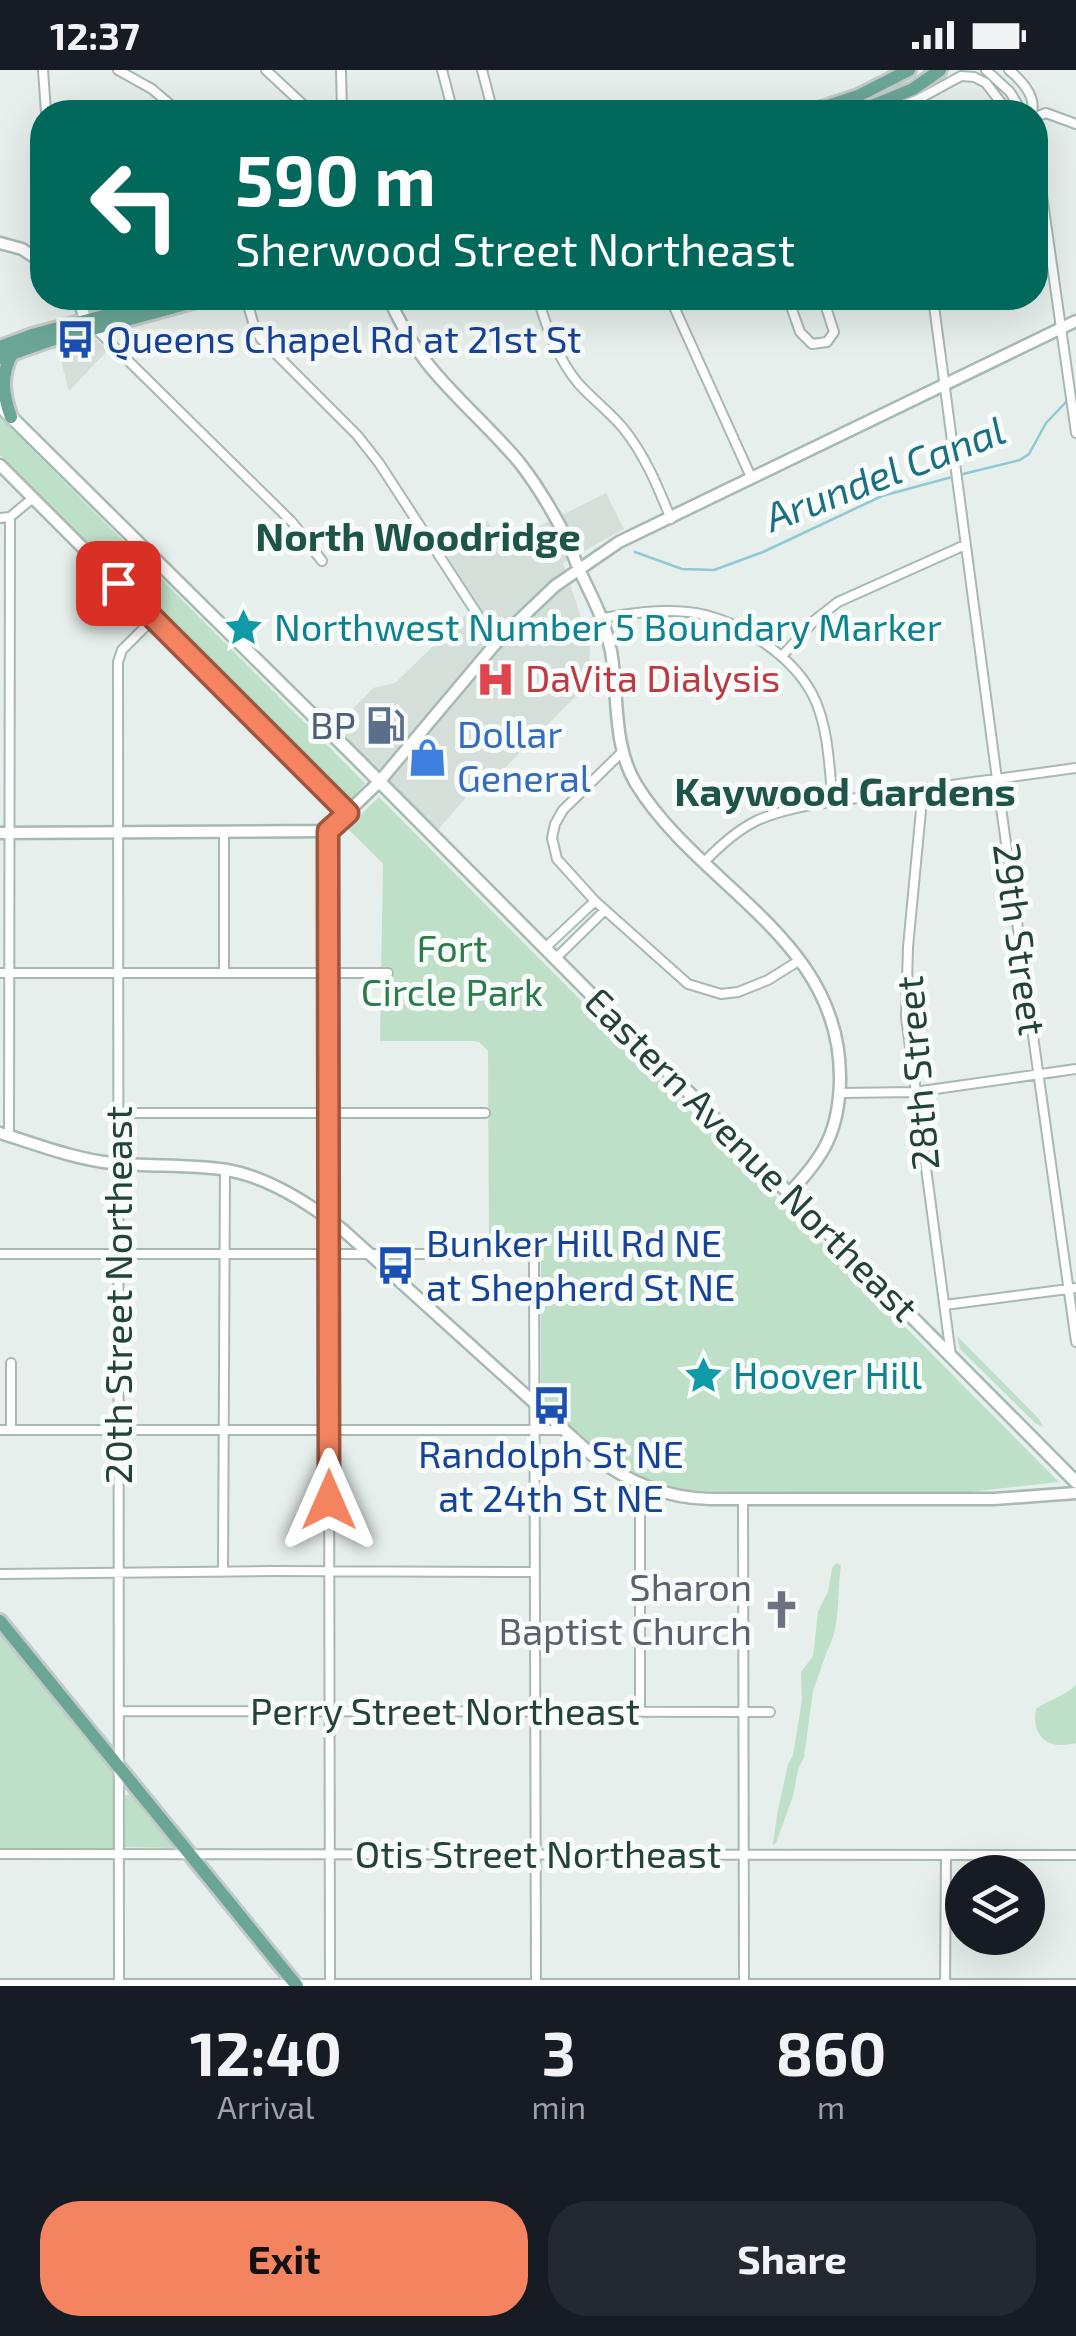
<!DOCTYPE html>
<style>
body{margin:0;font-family:"Exo 2",sans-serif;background:#242831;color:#f1f3f6;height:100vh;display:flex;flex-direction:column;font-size:38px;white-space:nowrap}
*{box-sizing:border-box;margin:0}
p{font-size:32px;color:#9ea1a6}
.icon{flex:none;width:55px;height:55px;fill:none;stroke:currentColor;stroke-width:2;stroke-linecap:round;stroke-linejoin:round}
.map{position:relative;height:1916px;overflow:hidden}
.sheet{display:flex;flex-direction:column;background:#171b24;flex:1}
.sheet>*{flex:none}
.hud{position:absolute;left:30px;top:30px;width:1018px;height:210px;border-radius:40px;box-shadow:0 10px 40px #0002;background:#00695c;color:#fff;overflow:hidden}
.buttons{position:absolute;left:945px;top:1785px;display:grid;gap:20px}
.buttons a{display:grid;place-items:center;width:100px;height:100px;border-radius:50%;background:#171b24;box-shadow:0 10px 40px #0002;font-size:50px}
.pin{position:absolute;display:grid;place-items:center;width:85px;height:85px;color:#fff;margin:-42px;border-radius:20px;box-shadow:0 5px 15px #0006}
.me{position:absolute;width:110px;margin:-55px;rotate:0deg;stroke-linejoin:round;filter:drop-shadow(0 0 8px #0008)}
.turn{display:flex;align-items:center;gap:35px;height:210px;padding:0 40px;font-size:45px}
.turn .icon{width:130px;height:130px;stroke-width:2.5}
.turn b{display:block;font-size:70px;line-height:85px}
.eta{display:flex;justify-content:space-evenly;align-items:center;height:170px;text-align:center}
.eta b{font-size:60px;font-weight:700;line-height:70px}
.action{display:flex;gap:20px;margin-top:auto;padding:20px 40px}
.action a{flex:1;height:115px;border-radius:40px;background:#f4845f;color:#111;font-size:40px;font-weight:700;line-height:115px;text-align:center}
.action a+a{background:#242831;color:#f1f3f6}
.status{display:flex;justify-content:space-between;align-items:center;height:70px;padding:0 50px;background:#171b24;direction:ltr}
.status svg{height:28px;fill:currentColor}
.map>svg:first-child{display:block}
.built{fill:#d4dfda}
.green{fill:#bfe0c8}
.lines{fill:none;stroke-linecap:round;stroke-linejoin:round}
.stream{stroke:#8ec9d4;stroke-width:2.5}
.minor-casing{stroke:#a8b8b2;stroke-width:12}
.tertiary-casing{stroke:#a8b8b2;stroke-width:15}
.secondary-casing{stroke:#a4bbb3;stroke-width:16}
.primary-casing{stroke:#c2cac8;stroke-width:18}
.minor{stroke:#fff;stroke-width:8}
.tertiary{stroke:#fff;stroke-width:10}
.secondary{stroke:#fff;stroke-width:11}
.primary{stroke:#6aa596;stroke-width:12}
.route-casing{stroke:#9f563e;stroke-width:25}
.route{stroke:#f4845f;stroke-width:18}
.labels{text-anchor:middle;stroke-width:10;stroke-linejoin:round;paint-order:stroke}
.transit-label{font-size:38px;fill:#164399;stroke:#f7fbf9;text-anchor:start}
.culture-label{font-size:38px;fill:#0d838f;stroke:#f7fbf9;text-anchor:start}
.health-label{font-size:38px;fill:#be3a42;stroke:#f7fbf9;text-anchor:start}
.service-label{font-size:38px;fill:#4e5e75;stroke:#f7fbf9;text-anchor:end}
.shop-label{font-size:38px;fill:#366cbe;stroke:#f7fbf9;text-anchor:start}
.street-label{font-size:38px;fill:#24423a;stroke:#f7fbf9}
.park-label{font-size:38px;fill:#2d7a4b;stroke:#f7fbf9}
.worship-label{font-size:38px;fill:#5b616d;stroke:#f7fbf9;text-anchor:end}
.water-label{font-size:40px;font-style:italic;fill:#1c6f80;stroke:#f7fbf9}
.neighbourhood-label{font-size:40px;font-weight:bold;fill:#1f5548;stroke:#f7fbf9}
</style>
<div class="status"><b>12:37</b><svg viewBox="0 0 49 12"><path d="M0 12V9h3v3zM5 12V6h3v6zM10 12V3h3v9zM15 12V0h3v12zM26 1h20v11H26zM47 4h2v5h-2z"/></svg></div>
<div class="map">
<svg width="1076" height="1916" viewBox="0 0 1076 1916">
<rect width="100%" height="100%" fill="#e6efeb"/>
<path class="built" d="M90,264L108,280L69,321L56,272Z
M606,423L624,459L563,493L590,574L589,602L578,624L489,714L477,715L434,764L332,660L373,618L395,613L477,534L448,487L487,451L511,480L536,458Z"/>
<path class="green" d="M0,347L365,713L347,734L0,385Z
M379,727L1059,1412L959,1423L680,1421C668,1417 654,1414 642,1409C602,1392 571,1357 541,1328V1177L489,1176L488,981L479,972L473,971H380L383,794L347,758Z
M957,1266L1039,1349L1043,1357L1035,1353L960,1279Z
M837,1493L841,1495C837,1522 841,1557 827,1581L813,1621L804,1687L798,1700L793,1726L776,1773L773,1775L777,1745L788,1694L793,1685L802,1630L801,1602L813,1586L818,1541L828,1522L832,1498Z
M0,1550L120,1696V1784H0Z
M1076,1615V1673C1049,1680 1031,1668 1036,1639C1049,1629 1064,1627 1076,1615Z
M130,1724L173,1773L172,1778L125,1777L124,1729L126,1725Z"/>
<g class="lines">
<path class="stream" d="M959,405L1020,390L1029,384L1046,353L1069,329
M635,482L682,499L714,500L763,482L882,426L952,407"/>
<defs>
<path id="minor" d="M43,0L46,42
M118,0L152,19L179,42
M266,0L311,42
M341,0L342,42
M442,0L453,42
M482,0L493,42
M986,0L1010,22L1022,42
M1009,0C1021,10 1036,26 1032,42
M887,42L917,30L961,6L974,7L986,13L1008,42
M1035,47L1046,43L1076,54
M1035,76L1076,363
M37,188L42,179
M246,228L255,259L261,269L357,365L379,393L496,573
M538,228C546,257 558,289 578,313C592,329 610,342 623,358C645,385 658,417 671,449
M670,228L751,407
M788,228L800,262L812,274L827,272L834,262L823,228
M933,228L997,709L1076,1272
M95,258L292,452L322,491
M0,448L10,447L33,428
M603,548C632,543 658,539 688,542C736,547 797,587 816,632C829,663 829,699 833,731
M782,586L815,550L838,532L965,475
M621,683L563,740L555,754L552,768L557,789L595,831L688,914L721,924L738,922L768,910L800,890
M923,719L908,877L906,947L951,1286
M328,761L330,1916
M224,762V903
M704,792C720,776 737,760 758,750C795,734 846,730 886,724C949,715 1013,707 1076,698
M545,878L595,831
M555,889L605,840
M0,903H388
M840,1023L915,1022L1076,999
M118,1043H485
M9,1066L10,447
M0,1184H534L536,1916
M945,1235L1076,1218
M11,1293V1360
M0,1360H564
M743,1429L744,1915
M223,1501L225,1100
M0,1504L271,1501L535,1502
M119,1641L770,1642
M640,1642V1415
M0,1784L1076,1785
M0,1914H1076
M119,1916L118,592L122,580L154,548
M945,1916L946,1785"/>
<path id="tertiary" d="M0,173L22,179L42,192
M78,228L86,251
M389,228C420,303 469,333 519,392C538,416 553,442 567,469C571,478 574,488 578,497C592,528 604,547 611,581C619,626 612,674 636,714C700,818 842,869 840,1010C839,1061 824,1087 789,1123
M0,395L348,743
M0,763L328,761L379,712L496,573L513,556L555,516L619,472L1076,251
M0,1063C36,1074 74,1089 112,1093C150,1097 189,1094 227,1100C268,1107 310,1134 343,1160L592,1385C628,1412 665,1428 710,1429H994L1076,1423"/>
<path id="secondary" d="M0,336L360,692L1076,1412"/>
<path id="primary" d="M809,42L858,26L909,0
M857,42L913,19L940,0
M0,277L32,265L171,228
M0,288L48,271L208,228
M11,347C3,325 0,305 12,284
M0,1551L297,1916"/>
</defs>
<use href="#minor" class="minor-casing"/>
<use href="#tertiary" class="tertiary-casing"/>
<use href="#secondary" class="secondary-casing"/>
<use href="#primary" class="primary-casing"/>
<use href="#minor" class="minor"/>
<use href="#tertiary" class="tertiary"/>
<use href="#secondary" class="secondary"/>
<use href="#primary" class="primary"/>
</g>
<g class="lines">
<defs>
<path id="route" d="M118,513L348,743L328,761L329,1430"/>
</defs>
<use href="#route" class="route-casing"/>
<use href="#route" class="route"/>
</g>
<defs>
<symbol id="bus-bare" viewBox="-9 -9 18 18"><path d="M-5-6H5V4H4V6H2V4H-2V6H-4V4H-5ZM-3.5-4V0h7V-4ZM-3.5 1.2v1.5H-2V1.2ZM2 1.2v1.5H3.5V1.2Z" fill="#1a4fb4" stroke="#f7fbf9" stroke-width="2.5" paint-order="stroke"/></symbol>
<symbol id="sight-bare" viewBox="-9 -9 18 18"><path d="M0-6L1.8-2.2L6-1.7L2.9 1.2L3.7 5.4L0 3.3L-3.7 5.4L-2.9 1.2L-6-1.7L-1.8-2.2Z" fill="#0f9aa8" stroke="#f7fbf9" stroke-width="2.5" paint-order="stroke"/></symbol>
<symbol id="hospital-bare" viewBox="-9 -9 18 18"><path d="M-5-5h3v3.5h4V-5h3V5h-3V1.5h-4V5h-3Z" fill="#e0444e" stroke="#f7fbf9" stroke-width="2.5" paint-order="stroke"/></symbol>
<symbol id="fuel-bare" viewBox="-9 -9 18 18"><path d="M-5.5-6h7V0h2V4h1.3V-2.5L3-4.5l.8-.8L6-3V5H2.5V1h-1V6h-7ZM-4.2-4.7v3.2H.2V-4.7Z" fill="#5c6f8a" stroke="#f7fbf9" stroke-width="2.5" paint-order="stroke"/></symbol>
<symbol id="shop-bare" viewBox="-9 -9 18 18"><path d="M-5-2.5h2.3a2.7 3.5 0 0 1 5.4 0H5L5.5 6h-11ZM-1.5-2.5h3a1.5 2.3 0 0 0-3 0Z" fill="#3f7fe0" stroke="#f7fbf9" stroke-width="2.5" paint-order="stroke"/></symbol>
<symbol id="church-bare" viewBox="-9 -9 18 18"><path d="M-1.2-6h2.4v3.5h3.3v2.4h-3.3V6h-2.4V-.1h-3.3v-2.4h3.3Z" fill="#6b7280" stroke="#f7fbf9" stroke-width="2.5" paint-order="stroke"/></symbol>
</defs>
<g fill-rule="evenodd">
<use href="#bus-bare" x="48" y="242" width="55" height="55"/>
<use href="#sight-bare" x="216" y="530" width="55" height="55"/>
<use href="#hospital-bare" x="468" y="582" width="55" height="55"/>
<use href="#fuel-bare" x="358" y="628" width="55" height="55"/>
<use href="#shop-bare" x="400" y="660" width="55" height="55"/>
<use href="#bus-bare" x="368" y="1168" width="55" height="55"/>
<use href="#sight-bare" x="676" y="1278" width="55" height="55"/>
<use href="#bus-bare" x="524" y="1308" width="55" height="55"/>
<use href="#church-bare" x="754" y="1512" width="55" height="55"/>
</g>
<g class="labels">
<g class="transit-label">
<text x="106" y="283">Queens Chapel Rd at 21st St</text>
<text x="426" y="1187">Bunker Hill Rd NE<tspan x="426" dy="44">at Shepherd St NE</tspan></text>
<text x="551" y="1398" text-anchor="middle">Randolph St NE<tspan x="551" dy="44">at 24th St NE</tspan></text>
</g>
<g class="culture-label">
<text x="274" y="571">Northwest Number 5 Boundary Marker</text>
<text x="733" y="1319">Hoover Hill</text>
</g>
<g class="health-label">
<text x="525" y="622">DaVita Dialysis</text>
</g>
<g class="service-label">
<text x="356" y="669">BP</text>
</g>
<g class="shop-label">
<text x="457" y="678">Dollar<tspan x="457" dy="44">General</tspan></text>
</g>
<g class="street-label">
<text transform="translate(1019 869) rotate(82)" y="13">29th Street</text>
<text transform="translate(918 1003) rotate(-95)" y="13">28th Street</text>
<text transform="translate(751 1085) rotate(45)" y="13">Eastern Avenue Northeast</text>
<text transform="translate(119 1225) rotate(-90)" y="13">20th Street Northeast</text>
<text x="445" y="1655">Perry Street Northeast</text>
<text x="538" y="1798">Otis Street Northeast</text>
</g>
<g class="park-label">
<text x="452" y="892">Fort<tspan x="452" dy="44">Circle Park</tspan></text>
</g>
<g class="worship-label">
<text x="752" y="1531">Sharon<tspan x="752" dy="44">Baptist Church</tspan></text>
</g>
<g class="water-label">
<text transform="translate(885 404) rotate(-21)" y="14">Arundel Canal</text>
</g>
<g class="neighbourhood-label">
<text x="418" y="481">North Woodridge</text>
<text x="845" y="736">Kaywood Gardens</text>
</g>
</g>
</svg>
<div class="buttons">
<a><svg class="icon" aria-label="layers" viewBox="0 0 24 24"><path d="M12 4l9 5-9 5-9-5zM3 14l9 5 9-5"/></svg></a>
</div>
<div class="pin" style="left:118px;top:513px;background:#d93025"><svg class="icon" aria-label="arrive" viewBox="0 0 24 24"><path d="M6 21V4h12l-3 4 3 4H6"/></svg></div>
<svg class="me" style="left:329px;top:1430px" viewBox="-20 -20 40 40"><path d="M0-17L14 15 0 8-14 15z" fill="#f4845f" stroke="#fff" stroke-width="4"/></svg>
<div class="hud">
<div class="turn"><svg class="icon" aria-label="left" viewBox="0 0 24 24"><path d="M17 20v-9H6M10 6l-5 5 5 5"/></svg><div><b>590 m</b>Sherwood Street Northeast</div></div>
</div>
</div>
<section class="sheet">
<div class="eta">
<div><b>12:40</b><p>Arrival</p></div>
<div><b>3</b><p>min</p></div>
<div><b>860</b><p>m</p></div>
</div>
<div class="action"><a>Exit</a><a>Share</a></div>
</section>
